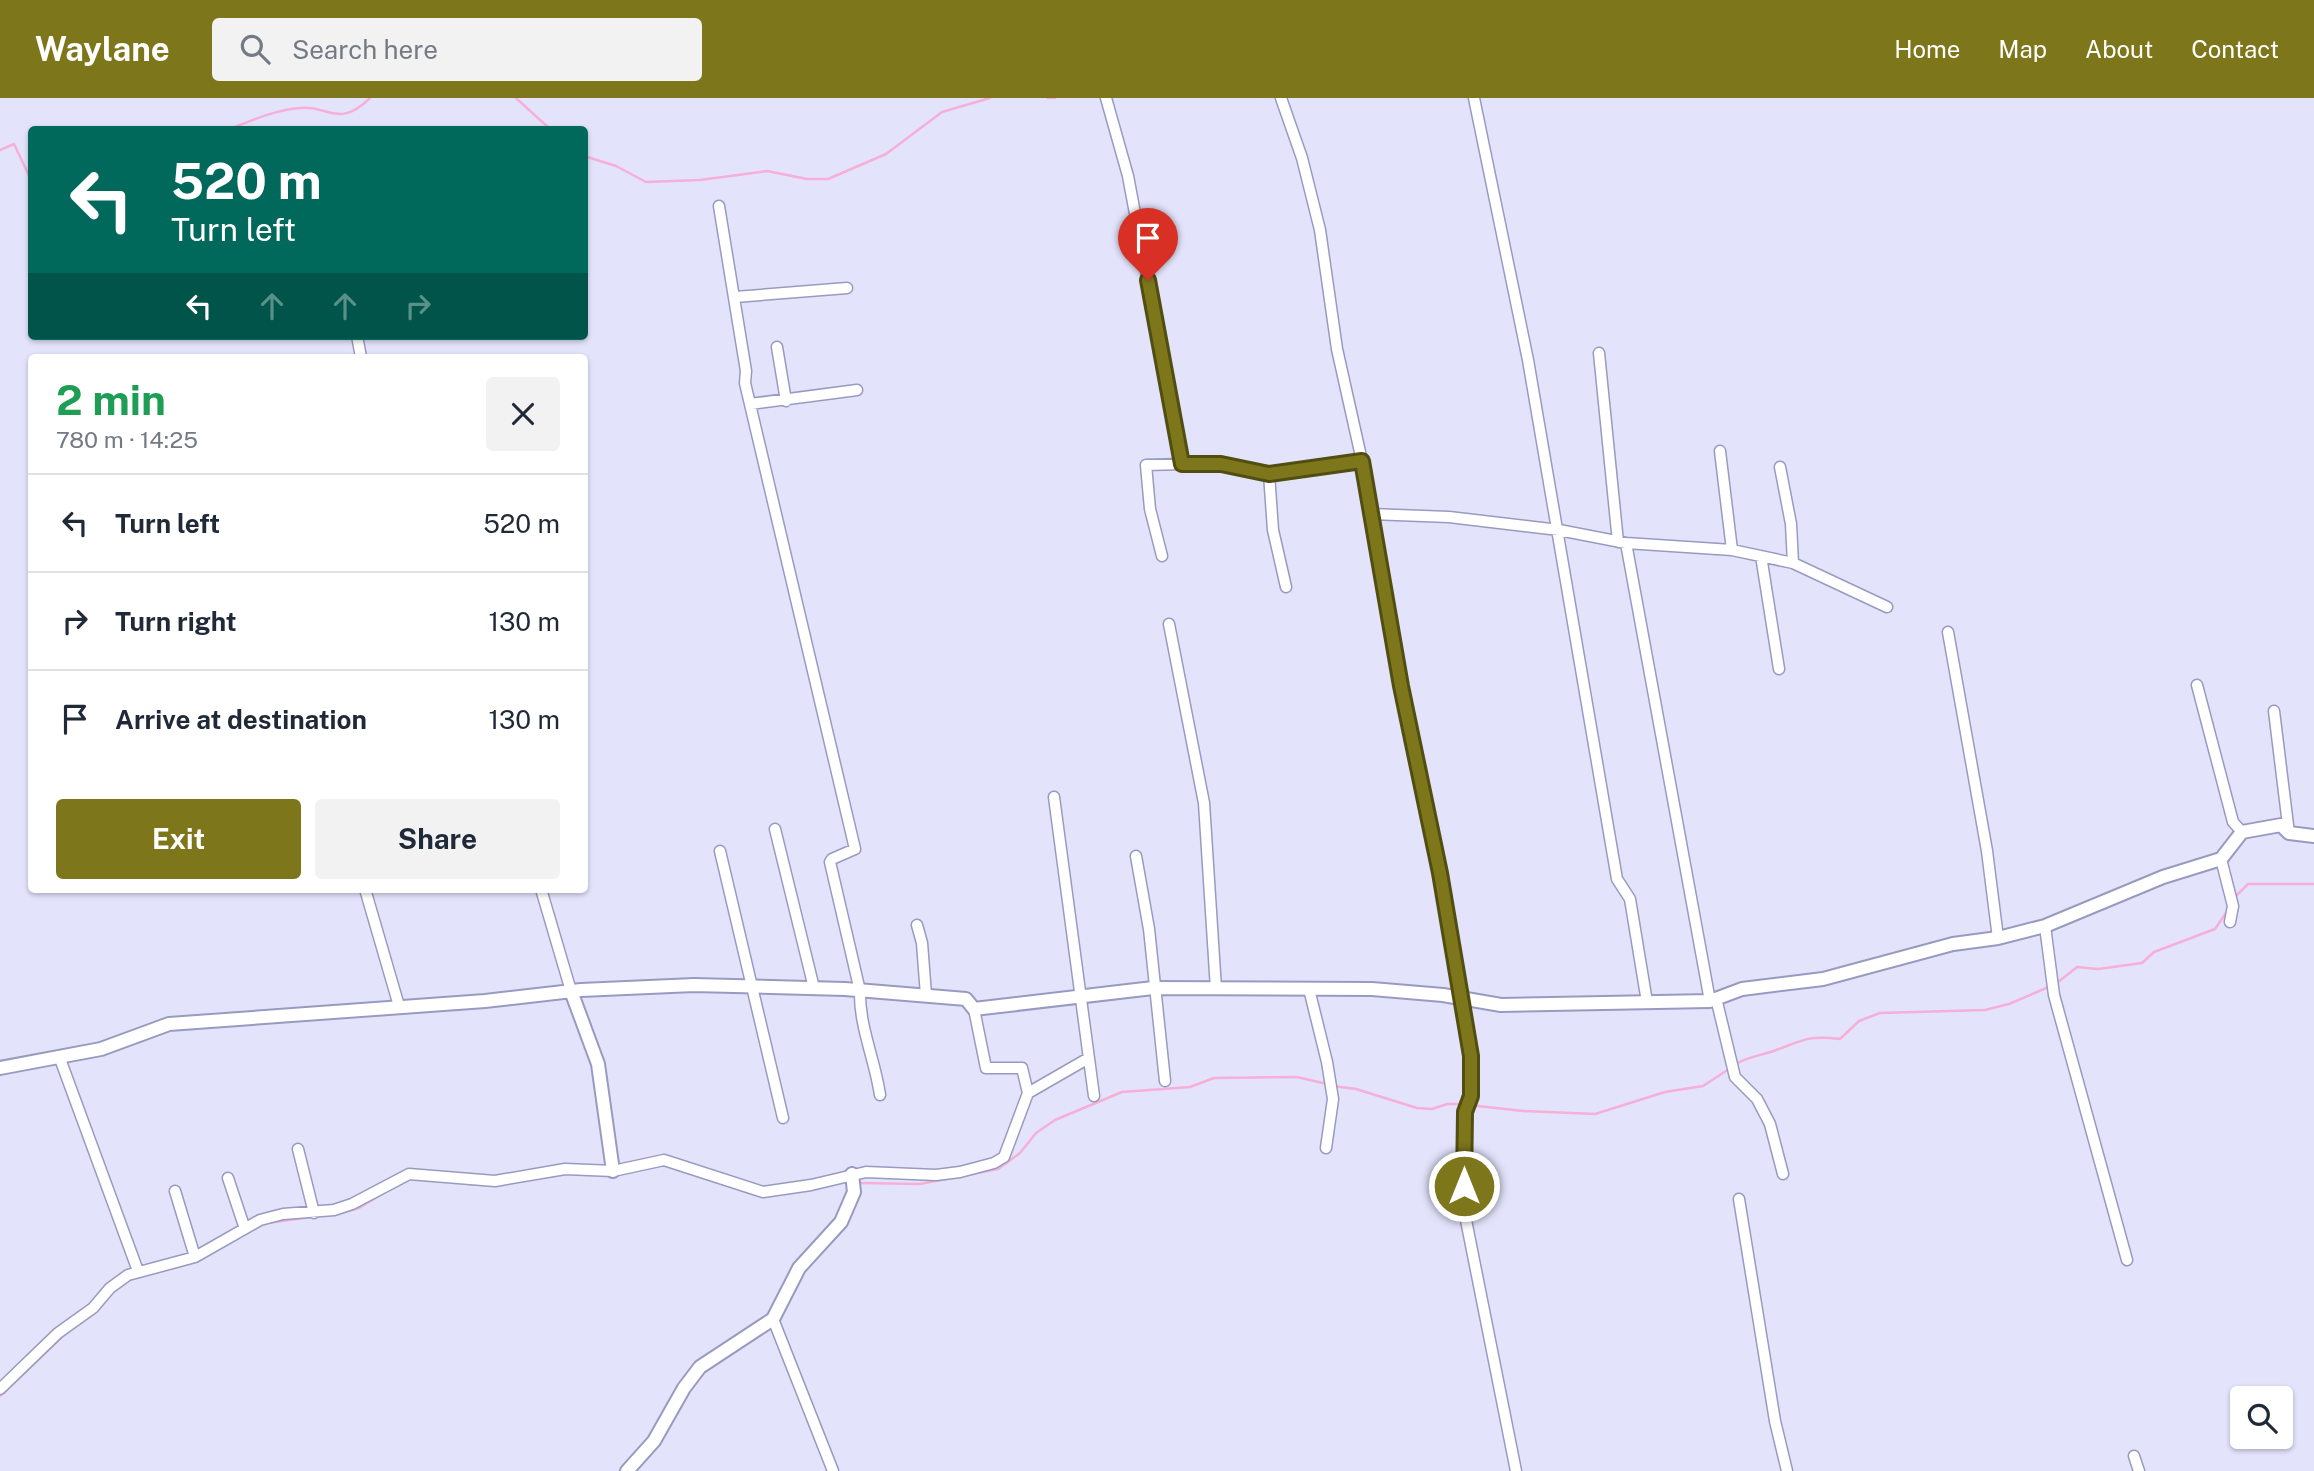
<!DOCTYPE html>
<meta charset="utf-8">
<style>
body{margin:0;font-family:"Public Sans",sans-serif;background:#f2f2f3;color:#1f2937;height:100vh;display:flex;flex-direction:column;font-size:26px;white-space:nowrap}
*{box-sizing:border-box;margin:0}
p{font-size:23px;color:#747a83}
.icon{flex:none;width:38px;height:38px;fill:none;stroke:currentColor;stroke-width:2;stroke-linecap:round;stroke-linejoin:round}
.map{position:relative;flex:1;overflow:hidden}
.side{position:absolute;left:28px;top:256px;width:560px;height:539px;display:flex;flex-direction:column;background:#fff;border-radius:7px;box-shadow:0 2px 5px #0004}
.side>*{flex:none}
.guide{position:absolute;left:28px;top:28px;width:560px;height:214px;border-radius:7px;box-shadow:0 2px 5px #0004;background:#00695c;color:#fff;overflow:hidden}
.fabs{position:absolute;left:2230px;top:1288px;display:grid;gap:14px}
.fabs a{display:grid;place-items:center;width:63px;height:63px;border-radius:7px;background:#fff;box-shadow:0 2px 5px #0004;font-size:35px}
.pin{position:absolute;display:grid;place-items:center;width:60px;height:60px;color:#fff;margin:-72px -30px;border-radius:50% 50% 50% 0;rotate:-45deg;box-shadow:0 0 7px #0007}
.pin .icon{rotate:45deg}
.me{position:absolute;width:77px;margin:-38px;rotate:0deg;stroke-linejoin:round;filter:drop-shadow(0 0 5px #0008)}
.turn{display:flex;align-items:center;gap:24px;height:147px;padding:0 28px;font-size:32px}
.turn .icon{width:91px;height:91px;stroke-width:2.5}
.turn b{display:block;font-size:49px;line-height:60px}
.lanes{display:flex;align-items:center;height:66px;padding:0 28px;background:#0003;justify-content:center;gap:35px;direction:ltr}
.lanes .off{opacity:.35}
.round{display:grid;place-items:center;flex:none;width:74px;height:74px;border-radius:7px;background:#f2f2f3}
.overview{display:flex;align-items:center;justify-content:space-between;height:119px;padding:0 28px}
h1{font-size:42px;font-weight:700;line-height:52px;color:#1e9e55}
.cta{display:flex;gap:14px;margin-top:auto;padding:14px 28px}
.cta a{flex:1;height:80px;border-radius:7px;background:#7e761a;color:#fff;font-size:28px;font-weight:700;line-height:80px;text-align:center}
.cta a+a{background:#f2f2f3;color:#1f2937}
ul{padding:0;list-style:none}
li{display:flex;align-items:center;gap:21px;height:98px;padding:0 28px;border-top:2px solid #e0e1e3}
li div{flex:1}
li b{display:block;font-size:26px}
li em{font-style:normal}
header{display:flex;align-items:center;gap:42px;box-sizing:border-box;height:98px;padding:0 35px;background:#7e761a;color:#fff}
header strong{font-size:33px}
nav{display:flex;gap:38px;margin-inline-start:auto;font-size:24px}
.search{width:490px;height:63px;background:#f2f2f3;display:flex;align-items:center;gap:18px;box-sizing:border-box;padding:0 24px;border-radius:7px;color:#747a83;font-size:26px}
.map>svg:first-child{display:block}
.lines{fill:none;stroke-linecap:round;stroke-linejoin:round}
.stream{stroke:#f6afd8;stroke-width:2.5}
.street-casing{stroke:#999ac0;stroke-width:13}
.secondary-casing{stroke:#999ac0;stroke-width:16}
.street{stroke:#fff;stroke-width:10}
.secondary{stroke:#fff;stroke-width:12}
.route-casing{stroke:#524d11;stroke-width:18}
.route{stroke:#7e761a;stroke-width:12}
</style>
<header>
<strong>Waylane</strong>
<div class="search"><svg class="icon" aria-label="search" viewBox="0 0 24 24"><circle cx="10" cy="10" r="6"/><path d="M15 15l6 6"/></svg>Search here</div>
<nav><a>Home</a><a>Map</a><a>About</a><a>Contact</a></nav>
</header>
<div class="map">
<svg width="2314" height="1373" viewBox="0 0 2314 1373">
<rect width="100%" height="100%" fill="#e3e4fc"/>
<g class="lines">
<path class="stream" d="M516,0L551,32
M1048,0H1055
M227,32C251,23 274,12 300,10C329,7 338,31 370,0
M0,52L14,46L32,84
M584,58L616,68L646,84L700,82L767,73L807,81H828L886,56L942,14L990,0
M2234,800L2248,786H2314
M2057,885L2077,869L2098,871L2142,865L2154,854L2215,831L2228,812
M1734,967C1748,958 1761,958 1776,952C1804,942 1808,937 1840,941L1859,923L1880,915L1985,912L2009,906L2051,888
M1333,988L1356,991L1417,1010L1432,1011L1447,1006H1462
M1469,1007L1523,1013L1595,1016L1665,994L1703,988L1729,971
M619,1076L633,1073
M859,1085L920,1086L998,1071L1020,1055L1036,1035L1055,1022L1122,994L1190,989L1214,980L1297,979L1327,986
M469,1086L487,1087
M336,1116L359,1110L390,1091
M267,1125L326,1117
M0,1298L66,1235"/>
<defs>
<path id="street" d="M1106,0L1128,78L1182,366
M1281,0L1302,60L1320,132L1337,251L1362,363L1401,588L1440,775L1462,902L1473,975L1465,1014L1464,1112L1516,1373
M1474,0L1528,262L1617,781L1630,801L1647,904
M719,108L746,273L745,285L855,751L832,761L830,764L860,893C859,928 875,962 880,997
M735,199L847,190
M357,238L361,259
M777,249L786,303
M1599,255L1618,444
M750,306L857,292
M1720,353L1732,452
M1780,369L1791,426L1793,465
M1269,376L1273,432L1286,489
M1371,416L1449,419L1559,432L1626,445L1732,452L1793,465L1887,509
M1626,445L1710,903
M1162,458L1150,411L1146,367L1221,365L1269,376L1362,363
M1761,458L1779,571
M1169,526L1204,705L1216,891
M1948,534L1987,753L1998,840
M2197,587L2233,724L2242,734
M2274,613L2289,735
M1054,699L1094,998
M775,731L814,890
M720,753L783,1020
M1136,758L1149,831L1165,983
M2221,761L2233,808L2230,824
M365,791L399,908
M541,791L571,893
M917,827L922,845L926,897
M2045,828L2054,897L2127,1162
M1309,891L1327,964L1333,1001L1326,1050
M1716,900L1735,979L1757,1001L1770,1026L1783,1076
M974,911L986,970H1022L1028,995
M59,958L138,1173
M298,1051L314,1115
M228,1080L244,1128
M175,1093L195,1159
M1739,1101L1775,1323L1787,1373
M773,1221L833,1373
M0,1291L58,1235L93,1210L110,1190L128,1177L195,1159L260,1122L283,1116L334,1112L352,1106L409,1076L495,1083L565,1071L613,1073L664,1062L763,1094L811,1087L866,1074L936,1077L960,1074L994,1065L1004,1059L1028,995L1087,961
M2134,1358L2139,1373"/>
<path id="secondary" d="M571,893L598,966L613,1073
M0,970L101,951L169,926L485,903L581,892L694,887L845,891L966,901L974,911L1153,890L1372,891L1443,897L1501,907L1710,903L1742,891L1823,881L1953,846L1998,840L2045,828L2163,779L2221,761L2242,734L2281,727L2289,735L2314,738
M627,1373L654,1343L684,1290L700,1269L773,1221L799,1170L841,1124L854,1094L852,1076"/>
</defs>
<use href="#street" class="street-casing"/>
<use href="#secondary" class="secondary-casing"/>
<use href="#street" class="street"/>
<use href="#secondary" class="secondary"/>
</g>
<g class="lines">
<defs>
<path id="route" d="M1148,182L1182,366H1221L1269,376L1362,363L1401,588L1440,775L1471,958V998L1465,1014L1464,1088"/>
</defs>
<use href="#route" class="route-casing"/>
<use href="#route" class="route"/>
</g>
</svg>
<div class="fabs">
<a><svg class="icon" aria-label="search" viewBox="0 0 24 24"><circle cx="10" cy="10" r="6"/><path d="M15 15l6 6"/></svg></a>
</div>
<div class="pin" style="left:1148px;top:182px;background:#d93025"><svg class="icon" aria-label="arrive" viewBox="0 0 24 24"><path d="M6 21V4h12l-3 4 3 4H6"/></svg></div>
<svg class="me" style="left:1464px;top:1088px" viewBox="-20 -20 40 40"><circle r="17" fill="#7e761a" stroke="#fff" stroke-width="3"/><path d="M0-11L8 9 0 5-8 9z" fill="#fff"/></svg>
<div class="guide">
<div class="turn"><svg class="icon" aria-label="left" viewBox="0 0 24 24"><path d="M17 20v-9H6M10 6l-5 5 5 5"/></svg><div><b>520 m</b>Turn left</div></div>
<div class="lanes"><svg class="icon" aria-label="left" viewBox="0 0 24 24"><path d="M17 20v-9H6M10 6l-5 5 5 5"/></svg><svg class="icon off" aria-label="ahead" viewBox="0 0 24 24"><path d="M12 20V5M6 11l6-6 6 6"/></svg><svg class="icon off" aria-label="ahead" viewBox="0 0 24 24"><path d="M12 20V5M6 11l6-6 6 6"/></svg><svg class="icon off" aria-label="right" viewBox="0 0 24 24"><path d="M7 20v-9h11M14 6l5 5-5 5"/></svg></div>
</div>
<section class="side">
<div class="overview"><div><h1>2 min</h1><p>780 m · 14:25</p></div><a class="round"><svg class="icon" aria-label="close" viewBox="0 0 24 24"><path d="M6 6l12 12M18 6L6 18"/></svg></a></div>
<ul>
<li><svg class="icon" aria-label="left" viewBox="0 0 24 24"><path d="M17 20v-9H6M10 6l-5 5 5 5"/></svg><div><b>Turn left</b></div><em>520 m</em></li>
<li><svg class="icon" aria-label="right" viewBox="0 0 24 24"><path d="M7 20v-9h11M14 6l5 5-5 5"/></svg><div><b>Turn right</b></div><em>130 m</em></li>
<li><svg class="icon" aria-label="arrive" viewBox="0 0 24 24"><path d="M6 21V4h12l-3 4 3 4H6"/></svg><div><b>Arrive at destination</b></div><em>130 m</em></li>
</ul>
<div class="cta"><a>Exit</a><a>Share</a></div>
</section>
</div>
